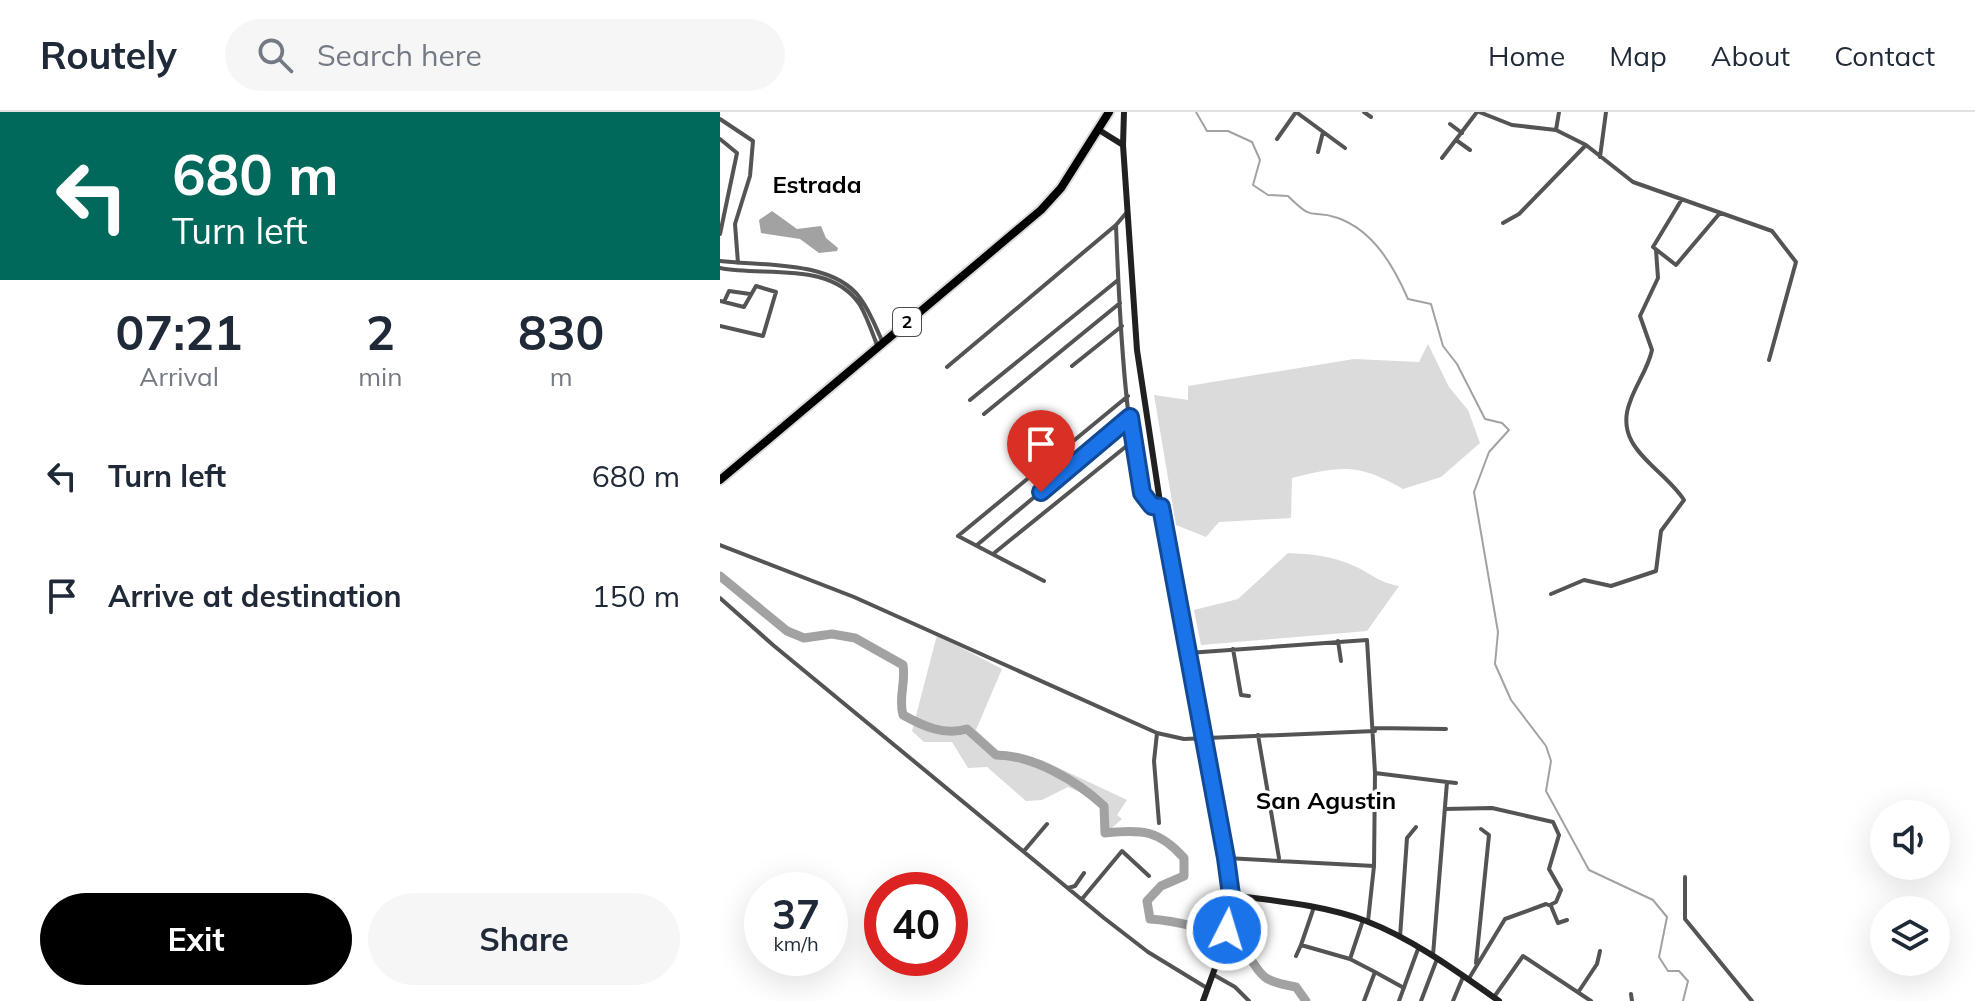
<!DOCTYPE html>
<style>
body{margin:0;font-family:Mulish,sans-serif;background:#f6f6f7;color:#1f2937;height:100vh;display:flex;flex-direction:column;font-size:30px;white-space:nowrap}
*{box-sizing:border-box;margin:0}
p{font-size:26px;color:#747a83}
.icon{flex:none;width:44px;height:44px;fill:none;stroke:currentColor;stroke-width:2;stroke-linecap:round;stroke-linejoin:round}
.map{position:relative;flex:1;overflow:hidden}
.details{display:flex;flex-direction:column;background:#fff;width:720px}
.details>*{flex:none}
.banner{background:#00695c;color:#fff;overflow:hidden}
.tools{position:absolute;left:1150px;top:688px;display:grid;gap:16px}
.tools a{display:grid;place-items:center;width:80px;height:80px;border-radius:50%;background:#fff;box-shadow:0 8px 32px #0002;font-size:40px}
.speed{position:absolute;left:24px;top:760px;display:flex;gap:16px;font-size:40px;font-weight:700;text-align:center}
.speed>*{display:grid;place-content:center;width:104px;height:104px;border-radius:50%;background:#fff;box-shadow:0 8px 32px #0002;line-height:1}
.speed small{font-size:20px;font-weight:400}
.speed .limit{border:12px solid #d22;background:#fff;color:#111}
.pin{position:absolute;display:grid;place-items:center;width:68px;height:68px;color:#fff;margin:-82px -34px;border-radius:50% 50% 50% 0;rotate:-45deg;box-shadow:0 0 8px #0007}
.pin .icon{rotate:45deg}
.me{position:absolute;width:88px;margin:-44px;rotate:5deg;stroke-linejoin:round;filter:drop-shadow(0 0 6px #0008)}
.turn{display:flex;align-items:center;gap:28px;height:168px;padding:0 40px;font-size:36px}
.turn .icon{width:104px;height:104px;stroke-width:2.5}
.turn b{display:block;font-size:56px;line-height:68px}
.eta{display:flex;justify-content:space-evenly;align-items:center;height:136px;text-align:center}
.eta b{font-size:48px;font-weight:700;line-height:56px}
.primary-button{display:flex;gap:16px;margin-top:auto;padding:16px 40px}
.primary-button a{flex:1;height:92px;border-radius:48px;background:#000;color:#fff;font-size:32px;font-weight:700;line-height:92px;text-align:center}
.primary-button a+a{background:#f6f6f7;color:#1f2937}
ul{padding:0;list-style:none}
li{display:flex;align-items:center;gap:24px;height:120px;padding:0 40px}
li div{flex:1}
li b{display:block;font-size:30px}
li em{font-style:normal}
header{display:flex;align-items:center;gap:48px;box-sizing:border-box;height:112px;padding:0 40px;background:#fff;border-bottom:2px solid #e0e1e3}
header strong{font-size:38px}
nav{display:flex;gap:44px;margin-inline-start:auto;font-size:28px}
.search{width:560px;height:72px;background:#f6f6f7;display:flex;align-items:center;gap:20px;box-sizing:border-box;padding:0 28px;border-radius:44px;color:#747a83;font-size:30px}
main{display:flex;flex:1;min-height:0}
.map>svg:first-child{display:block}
.green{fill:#dbdbdb}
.water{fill:#a2a2a2}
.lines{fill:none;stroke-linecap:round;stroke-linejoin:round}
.stream{stroke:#a2a2a2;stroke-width:2}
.river{stroke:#a2a2a2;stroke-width:9}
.highway-casing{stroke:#dbdbdb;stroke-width:12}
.street{stroke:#545454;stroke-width:4}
.secondary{stroke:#212121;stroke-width:6}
.highway{stroke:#000;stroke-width:8}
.route-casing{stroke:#114b97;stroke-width:20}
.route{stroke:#1a73e8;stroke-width:14}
.labels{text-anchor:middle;stroke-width:6;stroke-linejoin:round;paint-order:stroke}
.shield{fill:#fff;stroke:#4c4c4c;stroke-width:2}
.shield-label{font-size:18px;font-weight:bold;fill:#000}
.quarter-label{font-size:24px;font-weight:bold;fill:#000;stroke:#fff}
</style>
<header>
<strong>Routely</strong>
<div class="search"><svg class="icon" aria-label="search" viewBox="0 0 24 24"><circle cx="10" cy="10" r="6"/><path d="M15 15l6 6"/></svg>Search here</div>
<nav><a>Home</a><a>Map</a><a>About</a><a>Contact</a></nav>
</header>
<main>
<section class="details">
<div class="banner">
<div class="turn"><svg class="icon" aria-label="left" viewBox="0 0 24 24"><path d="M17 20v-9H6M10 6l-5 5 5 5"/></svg><div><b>680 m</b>Turn left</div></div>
</div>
<div class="eta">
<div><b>07:21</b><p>Arrival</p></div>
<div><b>2</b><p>min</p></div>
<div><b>830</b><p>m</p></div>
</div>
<ul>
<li><svg class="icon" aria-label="left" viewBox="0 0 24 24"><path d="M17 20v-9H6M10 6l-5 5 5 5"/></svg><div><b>Turn left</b></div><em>680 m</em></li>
<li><svg class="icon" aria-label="arrive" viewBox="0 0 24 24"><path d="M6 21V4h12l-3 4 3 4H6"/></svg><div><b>Arrive at destination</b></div><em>150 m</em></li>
</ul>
<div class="primary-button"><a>Exit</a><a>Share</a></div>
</section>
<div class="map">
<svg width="1255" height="889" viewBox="0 0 1255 889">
<rect width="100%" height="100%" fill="#fff"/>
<path class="green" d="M708,232L729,275L748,298L760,331L721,365L683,377C638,351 620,354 572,366L571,406L499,410L486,425L456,413L434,283L468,288V274L634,247L699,250Z
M568,441C590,442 612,444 632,453C651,461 657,470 679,474L647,519L481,533L474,498L518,487Z
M217,523L282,557L256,618L280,640L322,648L407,688L397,703L402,707L384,723L383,695L373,686L348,675L322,688L306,689L267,655L248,656L232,630H204L192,619Z"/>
<path class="water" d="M52,99L77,117L101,114L106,126L118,136L117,139L99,141L80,127L41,121L39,108Z"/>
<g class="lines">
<path class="stream" d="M476,0L487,19H508L532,30L540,48L533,73L548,83L568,84C596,112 589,96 618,106C654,119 674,155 688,187L711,192L723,234L737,252L765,307L782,311L789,318L769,340L754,380L778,520L775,552L791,588L826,634L831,649L826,679L869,758L933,788L947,805L939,845L948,859H959L968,869L963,889"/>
<path class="river" d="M0,464L67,519L84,526L112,522L135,526L183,553C186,572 178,586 183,603C203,614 224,624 247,617L276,643C313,643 357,669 384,694L385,721C422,717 439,718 464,746V764L441,774L427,789L430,807C449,808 507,819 519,832C544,860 533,868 576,875L586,889"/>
<defs>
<path id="highway" d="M0,368L321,98L341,76L389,0"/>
</defs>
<use href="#highway" class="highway-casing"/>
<path class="street" d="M644,0L651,5
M759,0L792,13L836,18L866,33L913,70L1052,119L1076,150L1049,248
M0,7L33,29L30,64L15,112L18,151
M730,12L742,21
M836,18L839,0
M0,27L17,41L0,122
M557,27L576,0L625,36
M736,28L750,38
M598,40L603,20
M880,45L886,0
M722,46L757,0
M962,87L933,135L956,153L1000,101
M407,100L396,113C398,162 404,366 432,394L441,395
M783,111L799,102L866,33
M0,149C41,154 113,148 140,186C150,199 156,216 163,231
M0,156C43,165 111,148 140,193C147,205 152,220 157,233
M0,189L24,195L36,174L56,180L43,224L0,214
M4,190L9,179L30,182
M352,254L402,214
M227,255L396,113
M250,288L398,168
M264,302L400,191
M0,433L134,485L437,621L464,627L655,619
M257,433L410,305
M273,442L414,328
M324,469L238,424L408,284
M831,482L864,468L891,474L936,459L941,419L964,388C943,355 892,336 910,290C916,272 928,257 932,238L920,204L938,166L936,138
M0,486L53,533L384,806L428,840L487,876
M618,529L621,549
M513,537L521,583L529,584
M468,541L647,528L655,661L654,754L648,809
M654,616L726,617
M437,621L434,649L439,711
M538,623L559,746
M655,661L727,670L713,843
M727,670L736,671
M725,697L772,696L833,710L839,723L829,757L841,778L836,790L830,793
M304,739L327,712
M506,746L654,754
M965,765V807L1032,889
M348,776L355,774L364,761
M362,787L402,739L429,764
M594,795L581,833L630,847L655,860L644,889
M680,825L687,726L696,715
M576,844L581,833
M630,847L643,808
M756,851L769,723L761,717
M655,860L684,876
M494,863L515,875L529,889
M748,868L785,807L826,792L831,794L838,811L847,808
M859,879L877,852L880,839
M911,882L912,889
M774,885L803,844L871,889
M679,889L698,837
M701,889L717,847
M733,889L743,865"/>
<path class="secondary" d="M404,0L403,33L417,238L443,410L511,783L503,834L483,889
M379,18L403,33
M511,783C556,789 603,793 646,809C693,827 738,860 779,889"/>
<use href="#highway" class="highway"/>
</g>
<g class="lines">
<defs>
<path id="route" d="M321,380L410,305L422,381L432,394L441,395L506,746L511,783L507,818"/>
</defs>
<use href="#route" class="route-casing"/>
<use href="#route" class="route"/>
</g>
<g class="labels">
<rect class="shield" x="173" y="196" width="28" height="28" rx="6"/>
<g class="shield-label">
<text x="187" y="216">2</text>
</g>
<g class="quarter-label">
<text x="97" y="81">Estrada</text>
<text x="606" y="697">San Agustin</text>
</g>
</g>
</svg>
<div class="tools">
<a><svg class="icon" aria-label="sound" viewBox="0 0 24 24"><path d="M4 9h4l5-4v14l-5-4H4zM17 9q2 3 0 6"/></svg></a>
<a><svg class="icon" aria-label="layers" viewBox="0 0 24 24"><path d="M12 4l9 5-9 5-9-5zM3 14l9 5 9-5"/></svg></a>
</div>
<div class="speed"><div>37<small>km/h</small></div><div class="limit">40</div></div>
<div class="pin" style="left:321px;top:380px;background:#d93025"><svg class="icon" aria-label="arrive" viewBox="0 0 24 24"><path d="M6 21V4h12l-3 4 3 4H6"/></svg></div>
<svg class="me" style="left:507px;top:818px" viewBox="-20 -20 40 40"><circle r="17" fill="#1a73e8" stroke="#fff" stroke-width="3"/><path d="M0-11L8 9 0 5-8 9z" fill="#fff"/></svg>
</div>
</main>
